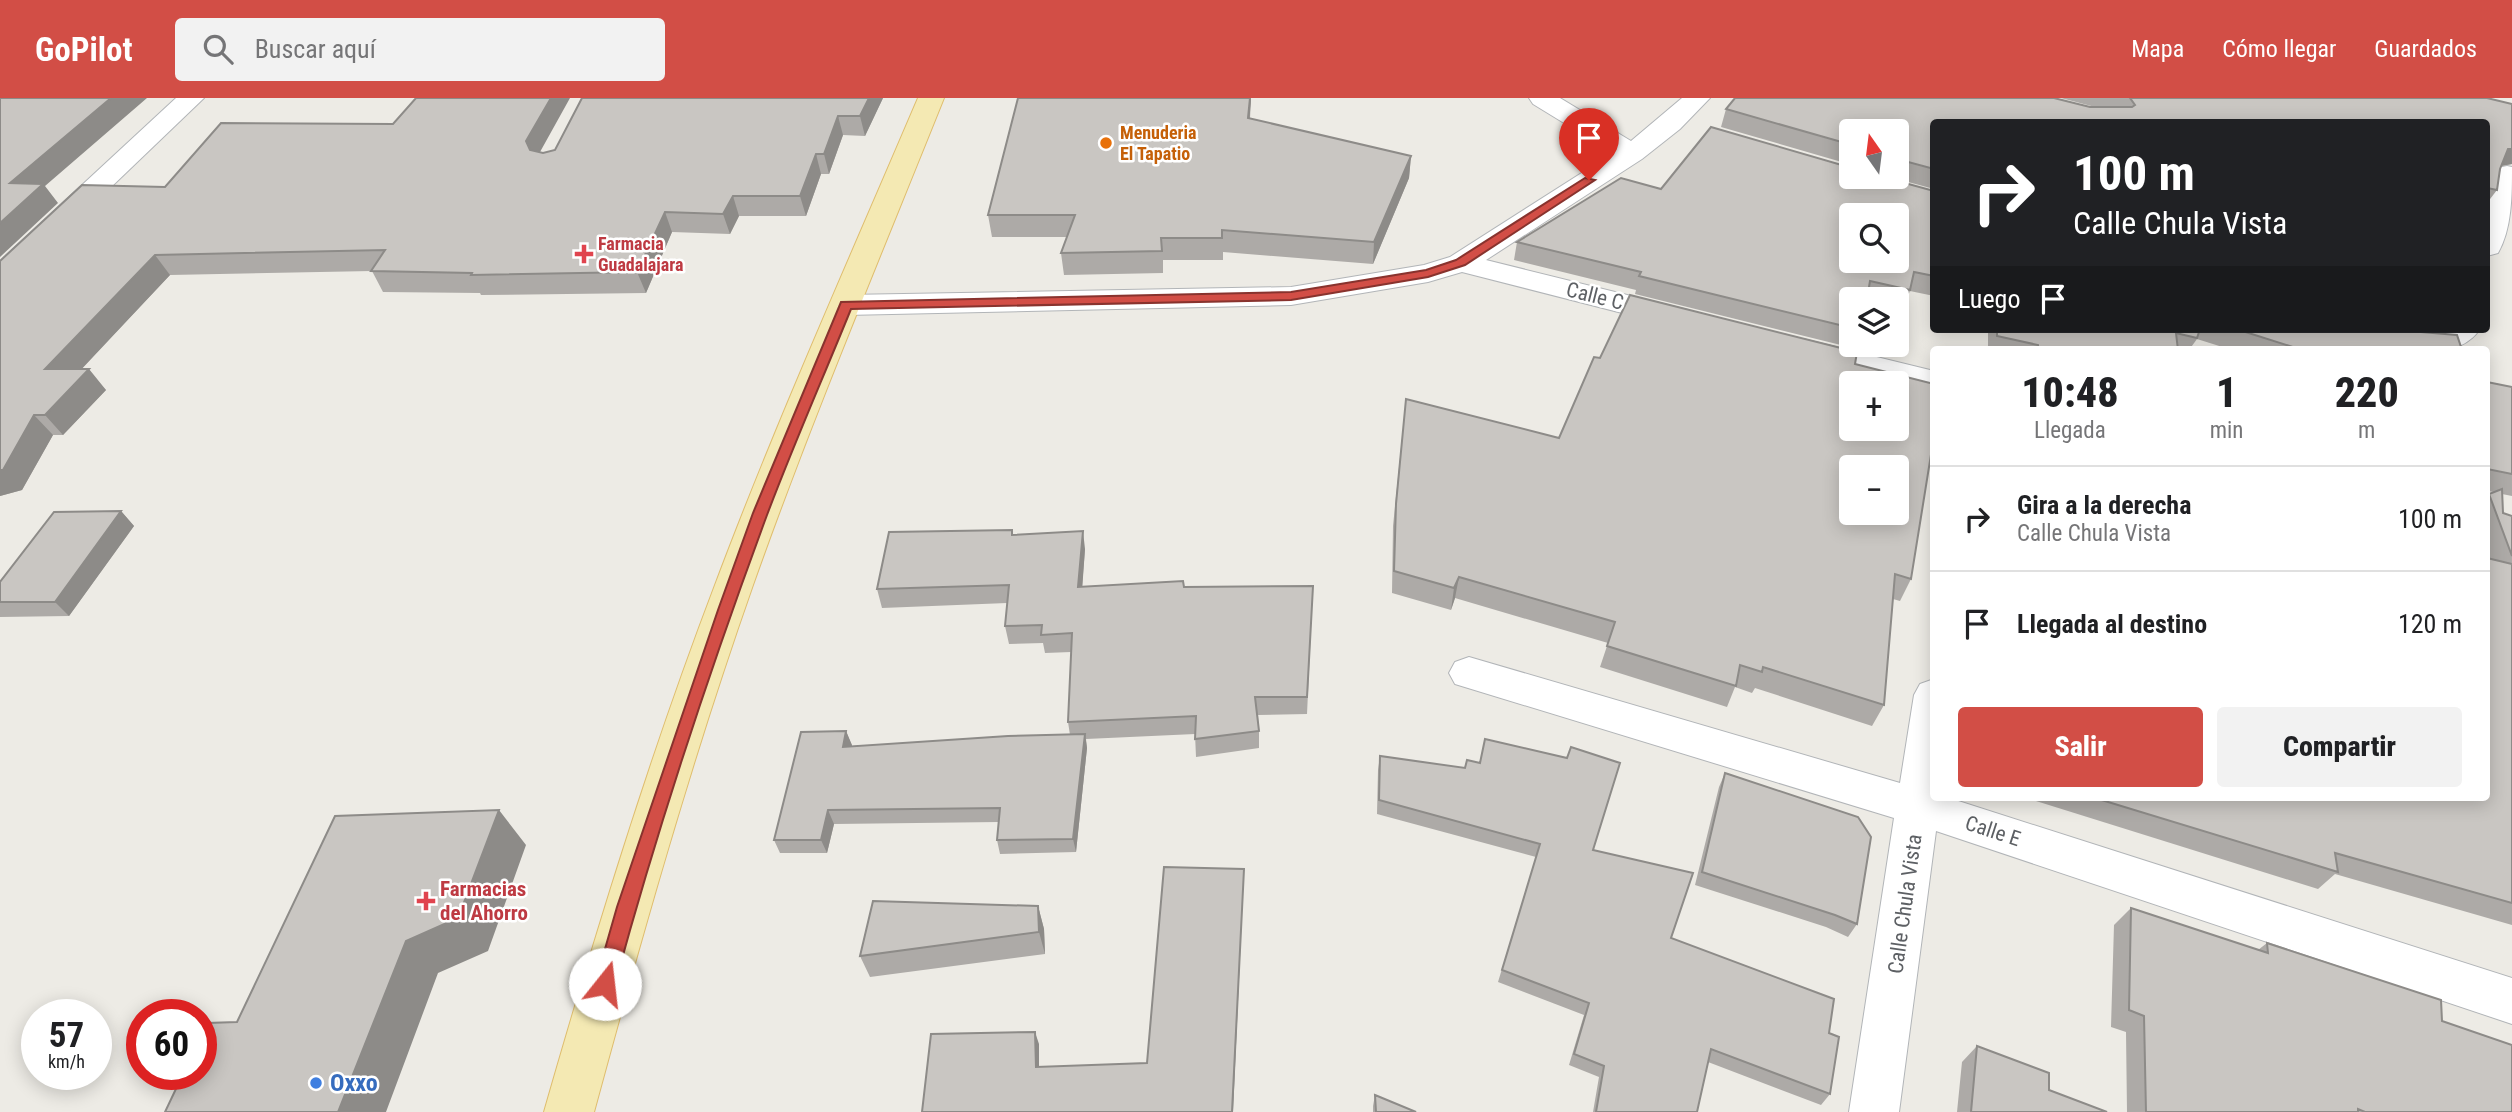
<!DOCTYPE html>
<html lang="es">
<meta charset="utf-8">
<style>
body{margin:0;font-family:"Roboto Condensed",sans-serif;background:#f2f2f2;color:#202124;height:100vh;display:flex;flex-direction:column;font-size:26px;white-space:nowrap}
*{box-sizing:border-box;margin:0}
p{font-size:23px;color:#757577}
.icon{flex:none;width:38px;height:38px;fill:none;stroke:currentColor;stroke-width:2;stroke-linecap:round;stroke-linejoin:round}
.map{position:relative;flex:1;overflow:hidden}
.drawer{position:absolute;left:1930px;top:248px;width:560px;height:455px;display:flex;flex-direction:column;background:#fff;border-radius:7px;box-shadow:0 4px 18px #0003}
.drawer>*{flex:none}
.guide{position:absolute;left:1930px;top:21px;width:560px;height:214px;border-radius:7px;box-shadow:0 4px 18px #0003;background:#202124;color:#fff;overflow:hidden}
.needle{width:46px;rotate:346deg}
.fabs{position:absolute;left:1839px;top:21px;display:grid;gap:14px}
.fabs a{display:grid;place-items:center;width:70px;height:70px;border-radius:7px;background:#fff;box-shadow:0 4px 18px #0003;font-size:35px}
.speed{position:absolute;left:21px;top:901px;display:flex;gap:14px;font-size:35px;font-weight:700;text-align:center}
.speed>*{display:grid;place-content:center;width:91px;height:91px;border-radius:50%;background:#fff;box-shadow:0 4px 18px #0003;line-height:1}
.speed small{font-size:18px;font-weight:400}
.speed .limit{border:10px solid #d22;background:#fff;color:#111}
.pin{position:absolute;display:grid;place-items:center;width:60px;height:60px;color:#fff;margin:-72px -30px;border-radius:50% 50% 50% 0;rotate:-45deg;box-shadow:0 0 7px #0007}
.pin .icon{rotate:45deg}
.me{position:absolute;width:77px;margin:-38px;rotate:16deg;stroke-linejoin:round;filter:drop-shadow(0 0 5px #0008)}
.turn{display:flex;align-items:center;gap:24px;height:147px;padding:0 28px;font-size:32px}
.turn .icon{width:91px;height:91px;stroke-width:2.5}
.turn b{display:block;font-size:49px;line-height:60px}
.then{display:flex;align-items:center;height:66px;padding:0 28px;background:#0003;gap:14px;font-size:26px}
.eta{display:flex;justify-content:space-evenly;align-items:center;height:119px;text-align:center}
.eta b{font-size:42px;font-weight:800;line-height:49px}
.cta{display:flex;gap:14px;margin-top:auto;padding:14px 28px}
.cta a{flex:1;height:80px;border-radius:7px;background:#d24e46;color:#fff;font-size:28px;font-weight:800;line-height:80px;text-align:center}
.cta a+a{background:#f2f2f2;color:#202124}
ul{padding:0;list-style:none}
li{display:flex;align-items:center;gap:21px;height:105px;padding:0 28px;border-top:2px solid #e0e0e0}
li div{flex:1}
li b{display:block;font-size:26px}
li em{font-style:normal}
header{display:flex;align-items:center;gap:42px;box-sizing:border-box;height:98px;padding:0 35px;background:#d24e46;color:#fff}
header strong{font-size:33px}
nav{display:flex;gap:38px;margin-inline-start:auto;font-size:24px}
.search{width:490px;height:63px;background:#f2f2f2;display:flex;align-items:center;gap:18px;box-sizing:border-box;padding:0 24px;border-radius:7px;color:#757577;font-size:26px}
.map>svg:first-child{display:block}
.lines{fill:none;stroke-linecap:round;stroke-linejoin:round}
.minor-casing{stroke:#b2b5b8;stroke-width:2}
.major-casing{stroke:#dfbd6d;stroke-width:2}
.minor{fill:#fff;fill-rule:evenodd}
.major{fill:#f4e9b3;fill-rule:evenodd}
.wall{fill:#adaaa7}
.shaded-wall{fill:#8d8b88}
.building{fill:#c9c6c2;stroke:#8d8b88;stroke-width:2;fill-rule:evenodd}
.route{fill:#d24e46;stroke:#88332e;stroke-width:2}
.food-dot{fill:#e8710a;stroke:#fff;stroke-width:2.5}
.health-dot{fill:#e0444e;stroke:#fff;stroke-width:2.5}
.shop-dot{fill:#3f7fe0;stroke:#fff;stroke-width:2.5}
.labels{text-anchor:middle;stroke-width:5;stroke-linejoin:round;paint-order:stroke}
.far-food-label{font-size:18px;font-weight:bold;fill:#c56008;stroke:#fff;text-anchor:start}
.far-health-label{font-size:18px;font-weight:bold;fill:#be3a42;stroke:#fff;text-anchor:start}
.street-label{font-size:21px;fill:#5d6064;stroke:#fff}
.health-label{font-size:21px;font-weight:bold;fill:#be3a42;stroke:#fff;text-anchor:start}
.near-shop-label{font-size:24px;font-weight:bold;fill:#366cbe;stroke:#fff;text-anchor:start}
</style>
<header>
<strong>GoPilot</strong>
<div class="search"><svg class="icon" aria-label="search" viewBox="0 0 24 24"><circle cx="10" cy="10" r="6"/><path d="M15 15l6 6"/></svg>Buscar aquí</div>
<nav><a>Mapa</a><a>Cómo llegar</a><a>Guardados</a></nav>
</header>
<div class="map">
<svg width="2512" height="1014" viewBox="0 0 2512 1014">
<rect width="100%" height="100%" fill="#edebe5"/>
<g class="lines">
<defs>
<path id="minor" d="M176,0H204L11,185L0,188V163Z
M1529,0H1560L1631,43L1682,0H1710L1680,31L1642,61L1486,162L1688,212L1693,219L1688,226L1677,229L1462,174L1428,184L1291,207L846,217L835,214L830,207L835,200L846,197L1291,189L1424,167L1450,159L1613,55L1533,6Z
M2507,68L2512,69C2512,97 2512,131 2498,155L2487,158C2486,131 2481,93 2497,70Z
M2355,231L2432,233L2480,231C2454,269 2395,248 2360,238Z
M1803,241L1934,273V295L1792,258L1787,251L1792,244Z
M1469,559L1900,685L1914,597L1920,586L1934,581V700H1949L2512,880V926L1936,733L1899,1014H1849L1894,720L1455,586L1449,575L1455,564Z"/>
<path id="major" d="M918,0H944C879,162 811,323 753,487C692,660 642,837 594,1014H544C595,837 649,660 715,487C777,322 849,162 918,0Z"/>
</defs>
<use href="#minor" class="minor-casing"/>
<use href="#major" class="major-casing"/>
<use href="#minor" class="minor"/>
<use href="#major" class="major"/>
</g>
<path class="wall" d="M883,0L865,38L843,37L829,76H821L806,118H739L730,136L672,134L646,195L481,197L480,195L383,194L372,173L170,177L81,271L106,292L63,337H53L22,392L0,398V163L165,89L540,54L543,55Z
M1018,0H1251L1250,21L1411,58L1409,80L1373,166L1223,154V162H1163V175L1064,177L1061,155L1067,139H992L988,117Z
M2061,0H2487L2512,6V66L2501,68L2497,92L2487,105V24H1934V91L1890,79H1897V33H1852V67L1721,29L1726,11L2095,9Z
M1661,91L1934,93V198L1910,193L1902,210L1897,209V201H1852V247H1855L1853,250L1635,196L1636,192L1514,162L1517,144Z
M1988,231H2407L2462,252H2232L2197,241L2189,252H1988Z
M1600,260L1855,266L1911,481L1900,503L1893,501L1884,607L1872,628L1755,590L1752,595L1735,589L1727,609L1600,569L1608,545L1455,500L1451,512L1392,495L1393,428L1406,301L1559,340Z
M2487,284L2512,289V398L2502,396L2503,415L2512,418V827L2335,776L2318,791L2026,700H2487L2488,461L2487,457V399L2494,394L2487,393Z
M121,413L134,428L69,518L0,519V484Z
M1013,437L1085,451L1082,489L1313,488L1307,616L1258,617L1259,633V650L1196,659L1195,636L1086,641L1087,650L1076,754L1000,756L997,742L999,724L834,726L827,755H780L774,742L846,633L852,648L1070,637L1068,624L1071,554L1045,555L1043,545L1009,546L1005,528L1007,505L882,510L877,491Z
M1380,658L1593,752L1671,840L1829,935L1830,996L1821,1007L1708,964L1697,1014H1593L1599,979L1569,967L1584,917L1498,884L1536,759L1377,716L1378,672Z
M1725,675L1857,826L1848,839L1826,829L1695,787L1719,689Z
M1038,808L1044,831L1045,856L870,879L860,858Z
M2131,810L2258,852L2267,845L2442,923L2512,1014H2127L2126,934L2111,929L2114,827Z
M1977,948L2049,992L2107,1014H1957L1962,964Z
M1375,997L1416,1014H1373V1008Z"/>
<path class="shaded-wall" d="M111,0H147L45,88L58,105L0,159V125L10,85Z
M551,0H570L535,63L526,43Z
M869,0H883L865,38L860,18Z
M1250,0H1251L1248,42V20Z
M838,18L843,37L829,76L824,56Z
M2508,51H2512V66L2495,69Z
M816,56L821,76L806,118L800,98Z
M1411,58L1409,80L1373,166L1374,144Z
M733,98L739,118L730,136L723,116Z
M665,114L672,134L646,195L637,174Z
M155,157L170,177L62,292L45,271Z
M89,271L106,292L63,337L45,317Z
M34,317L53,337L22,392L0,398V372Z
M121,413L134,428L69,518L55,504Z
M1083,433L1085,451L1081,507L1078,489Z
M1459,479L1455,500L1451,512L1454,490Z
M846,633L852,647L848,663L843,649Z
M1085,636L1087,650L1076,754L1073,741Z
M499,712L526,747L488,853L438,875L386,1014H338L406,843Z
M828,712L834,726L827,755L821,742Z
M1244,771L1233,1014H1232Z
M1038,808L1044,831L1045,856L1039,834Z
M1035,934L1039,946V980L1036,969Z"/>
<path class="building" d="M0,0H111L10,85L43,86L0,125Z
M416,0H551L526,43L530,52L543,55L555,52L582,0H869L860,18H838L824,56H816L800,98H733L723,116L665,114L637,174L471,177L472,175L371,173L385,152L155,157L45,271H89L45,317H34L3,372H0V163L82,87L165,89L221,25L393,26Z
M1018,0H1250L1248,20L1411,58L1374,144L1222,132V140H1161L1162,153L1061,155L1075,117H988Z
M1735,0H2054L2090,9H2132L2135,7L2130,0H2487L2512,6V51H2508L2500,71L2497,92L2487,90V24H1934V71L1897,61V33H1852V47L1726,11Z
M1711,29L1852,70V79H1883L1934,93V178L1914,174L1910,192L1870,183L1867,201H1852V230L1639,178L1641,174L1517,144L1621,80L1661,91ZM1852,117H1897V163H1852Z
M1630,197L1857,254L1855,266L1934,286V338L1911,481L1895,476L1884,607L1763,569L1762,574L1740,567L1736,588L1607,548L1615,524L1459,479L1454,490L1394,473L1396,406L1406,301L1559,340L1594,259L1600,260ZM1852,285H1897V331H1852ZM1852,369H1897V415H1852Z
M1997,231H2200L2197,240L2176,235L2178,252H2038V247L1997,238Z
M2236,231H2407L2421,234L2457,237L2462,252H2302Z
M2487,284L2512,289V376L2487,371Z
M2502,391L2503,415L2512,418V458L2489,396Z
M121,413L55,504H0V484L54,414Z
M1012,432V437L1083,433L1078,489L1183,483L1184,489L1313,488L1307,599H1255L1259,633L1195,641L1196,618L1068,624L1072,535L1041,537L1042,527L1005,528L1009,487L877,491L889,434Z
M2487,460L2512,466V805L2335,755L2338,774L2095,700H2487Z
M846,633L843,649L1008,638L1085,636L1073,741L997,742L1000,710L828,712L821,742H774L801,634Z
M1485,641L1567,660L1571,649L1620,665L1593,752L1693,775L1671,840L1834,901L1829,935L1839,939L1830,996L1711,951L1697,1014H1596L1604,968L1574,956L1589,905L1502,872L1540,746L1379,702L1380,658L1465,670L1467,662L1480,665Z
M1725,675L1858,719L1871,739L1857,826L1835,817L1702,774Z
M499,712L458,820L406,843L338,1014H165L183,976H201V938L207,925L237,924L335,718Z
M1164,769L1244,771L1232,1014H922L931,936L1035,934L1036,969L1147,965Z
M873,803L1038,808L1039,834L860,858Z
M2131,810L2268,855L2267,845L2441,902L2442,923L2512,947V1014H2365L2358,1011V1014H2146L2144,918L2129,912Z
M1977,948L2049,975V992L2107,1014H1971Z
M1375,997L1416,1014H1376Z"/>
<path class="route" d="M1585,80L1595,82L1465,167L1428,179L1291,202L851,211C823,280 793,348 767,417C710,571 658,728 615,886L612,893L605,895L598,893L595,886L617,809L718,512L753,415L841,204L1291,194L1426,172L1456,162Z"/>
<circle class="food-dot" cx="1106" cy="45" r="7"/>
<g class="health-dot">
<path d="M580.5 145.5h7v7h7v7h-7v7h-7v-7h-7v-7h7z"/>
<path d="M422.5 792.5h7v7h7v7h-7v7h-7v-7h-7v-7h7z"/>
</g>
<circle class="shop-dot" cx="316" cy="985" r="7"/>
<g class="labels">
<g class="far-food-label">
<text x="1120" y="41">Menuderia<tspan x="1120" dy="21">El Tapatio</tspan></text>
</g>
<g class="far-health-label">
<text x="598" y="152">Farmacia<tspan x="598" dy="21">Guadalajara</tspan></text>
</g>
<g class="street-label">
<text transform="translate(1595 198) rotate(14)" y="7">Calle C</text>
<text transform="translate(1993 733) rotate(18)" y="7">Calle E</text>
<text transform="translate(1905 806) rotate(-82)" y="7">Calle Chula Vista</text>
</g>
<g class="health-label">
<text x="440" y="798">Farmacias<tspan x="440" dy="24">del Ahorro</tspan></text>
</g>
<g class="near-shop-label">
<text x="330" y="993">Oxxo</text>
</g>
</g>
</svg>
<div class="fabs">
<a><svg class="needle" viewBox="-14 -14 28 28"><path d="M0-13l5 13h-10z" fill="#e53935"/><path d="M0 13l5-13h-10z" fill="#757577"/></svg></a>
<a><svg class="icon" aria-label="search" viewBox="0 0 24 24"><circle cx="10" cy="10" r="6"/><path d="M15 15l6 6"/></svg></a>
<a><svg class="icon" aria-label="layers" viewBox="0 0 24 24"><path d="M12 4l9 5-9 5-9-5zM3 14l9 5 9-5"/></svg></a>
<a>+</a>
<a>−</a>
</div>
<div class="speed"><div>57<small>km/h</small></div><div class="limit">60</div></div>
<div class="pin" style="left:1589px;top:82px;background:#d93025"><svg class="icon" aria-label="arrive" viewBox="0 0 24 24"><path d="M6 21V4h12l-3 4 3 4H6"/></svg></div>
<svg class="me" style="left:605px;top:886px" viewBox="-20 -20 40 40"><circle r="19" fill="#fff"/><path d="M0-13L10 11 0 6-10 11z" fill="#d24e46"/></svg>
<div class="guide">
<div class="turn"><svg class="icon" aria-label="right" viewBox="0 0 24 24"><path d="M7 20v-9h11M14 6l5 5-5 5"/></svg><div><b>100 m</b>Calle Chula Vista</div></div>
<div class="then">Luego<svg class="icon" aria-label="arrive" viewBox="0 0 24 24"><path d="M6 21V4h12l-3 4 3 4H6"/></svg></div>
</div>
<section class="drawer">
<div class="eta">
<div><b>10:48</b><p>Llegada</p></div>
<div><b>1</b><p>min</p></div>
<div><b>220</b><p>m</p></div>
</div>
<ul>
<li><svg class="icon" aria-label="right" viewBox="0 0 24 24"><path d="M7 20v-9h11M14 6l5 5-5 5"/></svg><div><b>Gira a la derecha</b><p>Calle Chula Vista</p></div><em>100 m</em></li>
<li><svg class="icon" aria-label="arrive" viewBox="0 0 24 24"><path d="M6 21V4h12l-3 4 3 4H6"/></svg><div><b>Llegada al destino</b></div><em>120 m</em></li>
</ul>
<div class="cta"><a>Salir</a><a>Compartir</a></div>
</section>
</div>
